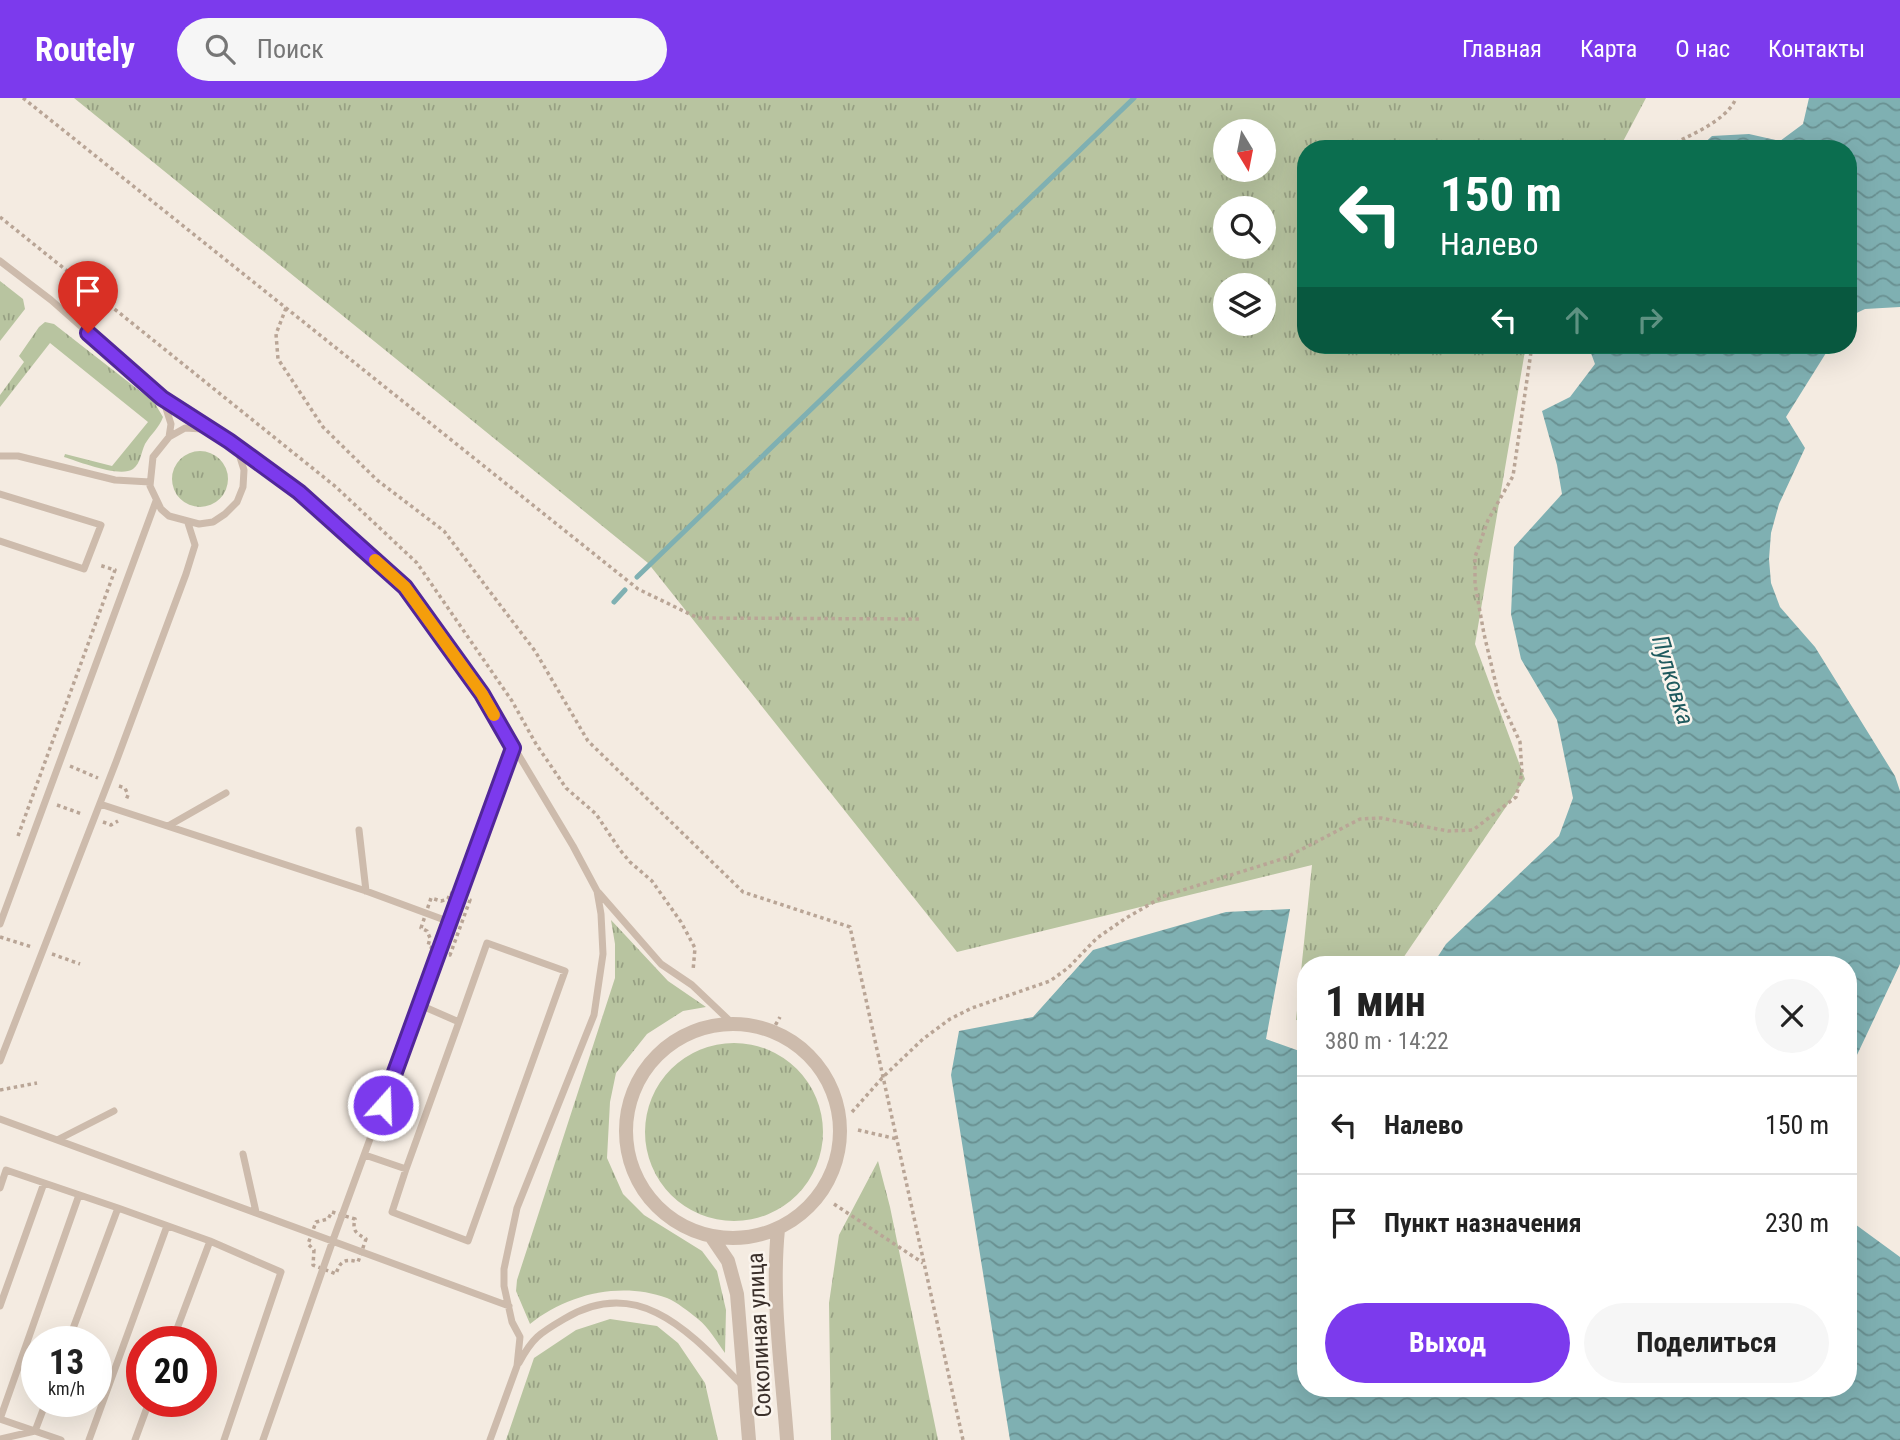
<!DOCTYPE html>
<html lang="ru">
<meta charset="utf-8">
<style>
body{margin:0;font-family:"Roboto Condensed",sans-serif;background:#f6f6f6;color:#222;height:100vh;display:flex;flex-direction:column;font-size:26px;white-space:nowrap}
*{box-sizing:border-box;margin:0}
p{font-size:23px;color:#767676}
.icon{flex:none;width:38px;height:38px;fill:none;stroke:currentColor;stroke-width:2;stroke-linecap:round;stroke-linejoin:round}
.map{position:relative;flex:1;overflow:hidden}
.sheet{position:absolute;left:1297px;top:858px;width:560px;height:441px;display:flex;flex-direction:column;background:#fff;border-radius:28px;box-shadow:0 7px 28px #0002}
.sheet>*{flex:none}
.banner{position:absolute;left:1297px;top:42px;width:560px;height:214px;border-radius:28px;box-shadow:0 7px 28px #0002;background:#0b6e4f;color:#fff;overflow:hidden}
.needle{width:46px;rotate:170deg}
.fabs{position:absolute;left:1213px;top:21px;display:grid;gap:14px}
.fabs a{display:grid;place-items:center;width:63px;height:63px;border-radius:50%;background:#fff;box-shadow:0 7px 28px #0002;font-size:35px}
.speed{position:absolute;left:21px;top:1228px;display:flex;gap:14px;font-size:35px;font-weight:700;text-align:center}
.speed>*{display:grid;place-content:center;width:91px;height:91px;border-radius:50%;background:#fff;box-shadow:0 7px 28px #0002;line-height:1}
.speed small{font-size:18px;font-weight:400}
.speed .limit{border:10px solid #d22;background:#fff;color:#111}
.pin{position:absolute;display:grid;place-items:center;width:60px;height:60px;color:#fff;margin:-72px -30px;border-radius:50% 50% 50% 0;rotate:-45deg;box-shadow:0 0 7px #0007}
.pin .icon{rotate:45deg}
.me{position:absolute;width:77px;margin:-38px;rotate:20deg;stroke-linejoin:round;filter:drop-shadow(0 0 5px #0008)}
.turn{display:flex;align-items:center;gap:24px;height:147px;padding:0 28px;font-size:32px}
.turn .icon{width:91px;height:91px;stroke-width:2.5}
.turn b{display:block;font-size:49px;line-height:60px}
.lanes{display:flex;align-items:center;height:66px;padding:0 28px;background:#0003;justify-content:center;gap:35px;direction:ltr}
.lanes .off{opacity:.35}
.round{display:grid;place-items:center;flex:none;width:74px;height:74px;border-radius:37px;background:#f6f6f6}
.summary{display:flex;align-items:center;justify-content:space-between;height:119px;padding:0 28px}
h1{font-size:42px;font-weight:700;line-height:52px}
.cta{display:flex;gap:14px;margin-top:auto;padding:14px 28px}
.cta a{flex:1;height:80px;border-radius:42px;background:#7c3aed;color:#fff;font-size:28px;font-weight:700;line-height:80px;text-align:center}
.cta a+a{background:#f6f6f6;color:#222}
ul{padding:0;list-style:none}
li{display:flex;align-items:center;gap:21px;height:98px;padding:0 28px;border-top:2px solid #e0e0e0}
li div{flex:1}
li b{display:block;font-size:26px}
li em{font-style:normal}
header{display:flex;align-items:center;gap:42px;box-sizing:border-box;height:98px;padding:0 35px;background:#7c3aed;color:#fff}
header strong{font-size:33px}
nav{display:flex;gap:38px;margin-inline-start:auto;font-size:24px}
.search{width:490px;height:63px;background:#f6f6f6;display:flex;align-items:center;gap:18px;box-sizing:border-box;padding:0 24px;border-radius:38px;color:#767676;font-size:26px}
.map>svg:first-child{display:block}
.grass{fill:url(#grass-tufts);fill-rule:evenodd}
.water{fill:url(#water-waves)}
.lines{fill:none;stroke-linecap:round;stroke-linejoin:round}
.stream{stroke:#7fb0b2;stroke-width:5}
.path{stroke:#b9a596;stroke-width:3.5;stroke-dasharray:3.5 3.5;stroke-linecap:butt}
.lane{stroke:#cdbbac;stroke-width:7}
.street{stroke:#cdbbac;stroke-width:14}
.route-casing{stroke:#51269a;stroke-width:18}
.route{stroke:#7c3aed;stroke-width:12}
.slow{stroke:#f59e0b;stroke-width:12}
.labels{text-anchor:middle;stroke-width:5;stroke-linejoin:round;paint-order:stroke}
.street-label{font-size:23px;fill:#3b302b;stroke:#fbf5ee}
.water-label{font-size:24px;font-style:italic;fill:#1f5a5e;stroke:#fbf5ee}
</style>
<header>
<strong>Routely</strong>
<div class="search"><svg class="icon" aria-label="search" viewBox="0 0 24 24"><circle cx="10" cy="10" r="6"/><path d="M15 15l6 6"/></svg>Поиск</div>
<nav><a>Главная</a><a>Карта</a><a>О нас</a><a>Контакты</a></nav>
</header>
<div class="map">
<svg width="1900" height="1342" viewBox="0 0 1900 1342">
<defs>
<pattern id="grass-tufts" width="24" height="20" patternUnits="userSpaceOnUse" patternTransform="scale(1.75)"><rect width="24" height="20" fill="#b8c4a0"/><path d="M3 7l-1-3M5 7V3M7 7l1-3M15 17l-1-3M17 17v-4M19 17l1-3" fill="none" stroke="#97a083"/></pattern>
<pattern id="water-waves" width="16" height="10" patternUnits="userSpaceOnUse" patternTransform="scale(1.75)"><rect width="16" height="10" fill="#7fb0b2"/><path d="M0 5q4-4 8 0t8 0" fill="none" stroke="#699091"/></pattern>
</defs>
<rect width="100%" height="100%" fill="#f4ebe1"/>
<path class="grass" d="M74,0H1646L1619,51H1306V247H1526L1475,546L1525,681L1399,866H1306L1305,923L1296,922L1312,767L957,854L648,465ZM1264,33V72H1225V33ZM1264,110V149H1225V110ZM1264,187V226H1225V187Z
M0,183L23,201L25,211L0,243Z
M45,224L54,226L154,304L163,319C159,330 151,336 145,346C141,354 141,365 133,371C120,380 80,364 64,359L65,356L112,368L148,324L50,245L0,309V297L24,264L19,258L39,229Z
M172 381a28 28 0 1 1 56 0a28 28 0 1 1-56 0Z
M611,822L668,883L706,909L683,913L647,936L616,975L610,1004L607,1060L623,1096L644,1117L702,1153L717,1173L726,1212L725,1255C717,1244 709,1230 698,1221C689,1214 677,1204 667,1200C621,1183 567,1196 530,1226L516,1193L517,1182L615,880V846Z
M645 1034a89 89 0 1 1 178 0a89 89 0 1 1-178 0Z
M878,1063L890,1109L938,1342H831L829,1205L839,1137Z
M610,1221L657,1228L678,1245L705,1285L718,1342H506L534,1260L576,1232Z"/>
<path class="water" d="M1809,0H1900V209L1865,211L1848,219V51H1698L1712,38L1749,36L1780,43L1803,26Z
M1588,247H1831L1786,319L1805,350L1779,406L1771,435L1769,461L1771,485L1780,509L1815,549L1895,678L1900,693V866L1848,976V866H1433L1446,846L1559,738L1573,700L1557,622L1521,561L1511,516L1514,449L1562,396L1557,367L1542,313L1570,299L1595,266Z
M1290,811L1266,941L1305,955L1306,1290H1848V1121L1900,1159V1342H1010L951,977L959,933L1033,919L1093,852L1226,814Z"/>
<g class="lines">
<path class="stream" d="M637,479L1134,0
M614,504L625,492"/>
<path class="path" d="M23,0L638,491L698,520L922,521
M1663,51C1685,39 1727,24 1736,0
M0,119L336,389L417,465L512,603L536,646L566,690L596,716L620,752L630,764L652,783L681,824L695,850L693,873
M286,210L276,236L278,261L323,329L377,382L444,433L535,553L588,643L743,794L850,829L963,1342
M70,668L98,680
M119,688L125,690L128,697L126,702
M57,707L82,716
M103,724L111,727L118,723
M18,738L115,472L99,467
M450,795L470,802L450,857L428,848L430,840L427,833L421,830L431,800L441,803L448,801Z
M0,839L32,849
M52,856L80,866
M772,933L780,919
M0,992L37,985
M852,1014L883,979L923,941L950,921L972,910L1050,883L1068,870L1097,840L1126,820L1164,798L1285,760L1360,721L1381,720L1448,733L1473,732L1516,699L1522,675L1520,644L1499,599L1484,536L1475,486V459L1488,422L1513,378L1532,247
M858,1032L897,1041
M834,1106L923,1165
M332,1114L355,1121C352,1133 356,1135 366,1141L358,1164C345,1160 340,1163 336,1176L313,1167L314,1152L308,1146L316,1124L328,1121Z"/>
<path class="lane" d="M0,163L51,202L162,300L210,330
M163,301L171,326L169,339
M229,343L239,356L244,372L243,389L237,404L225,416L213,424L199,426L169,418L161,411L150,388L153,359L169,339L185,330L202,331L217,335L229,343L299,394L405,489L482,596L573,748L597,793L601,816L603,856L594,917L517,1110L504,1171V1188L512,1224L520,1239L517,1268L490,1342
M0,358H18L115,382L150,384
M0,396L101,427L84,471L0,443
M100,706L366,793L450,824
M168,728L226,695
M359,732L366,793
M599,795L661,866L692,887L733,926
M0,826L156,403
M0,963L116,664L186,476L195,447L188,425
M0,1021L509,1208
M59,1041L114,1013
M243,1056L256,1114
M365,1057L406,1071L459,924L420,907
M406,1071L392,1114L468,1143L565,873L487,845L459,924
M0,1090L6,1072L118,1110
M210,1143L281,1174L224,1342
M0,1208L44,1085
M68,1244L118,1110L210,1143L172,1244
M519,1265C532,1240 540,1235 564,1221C640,1175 692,1237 742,1287
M0,1341L35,1333L46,1304
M61,1342L0,1321L79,1097
M89,1342L167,1128
M135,1342L149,1304
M263,1342L333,1142L513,650"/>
<path class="street" d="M626 1033a107 107 0 1 1 214 0a107 107 0 1 1-214 0Z
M778,1131C771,1201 782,1272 787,1342
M711,1138L728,1163L737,1196L749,1342"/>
</g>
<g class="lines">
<defs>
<path id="route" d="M88,235L162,300L229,343L299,394L405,489L482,596L513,650L383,1007"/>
</defs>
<use href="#route" class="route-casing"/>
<use href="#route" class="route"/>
<path class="slow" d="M375,462L405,489L482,596L494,617"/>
</g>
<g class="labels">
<g class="street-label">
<text transform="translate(759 1237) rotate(-93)" y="8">Соколиная улица</text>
</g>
<g class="water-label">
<text transform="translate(1673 582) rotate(73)" y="8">Пулковка</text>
</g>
</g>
</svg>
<div class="fabs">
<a><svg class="needle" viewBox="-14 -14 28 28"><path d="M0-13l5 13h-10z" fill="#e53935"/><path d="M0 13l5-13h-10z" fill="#767676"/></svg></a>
<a><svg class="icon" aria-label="search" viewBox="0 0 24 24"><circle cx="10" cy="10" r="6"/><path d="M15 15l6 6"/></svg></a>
<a><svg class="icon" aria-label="layers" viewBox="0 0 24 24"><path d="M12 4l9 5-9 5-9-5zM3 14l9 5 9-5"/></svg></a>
</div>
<div class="speed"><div>13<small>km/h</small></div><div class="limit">20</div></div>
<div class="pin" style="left:88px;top:235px;background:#d93025"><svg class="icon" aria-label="arrive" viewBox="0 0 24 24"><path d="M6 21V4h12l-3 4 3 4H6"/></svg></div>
<svg class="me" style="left:383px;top:1007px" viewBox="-20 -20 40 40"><circle r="17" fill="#7c3aed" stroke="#fff" stroke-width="3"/><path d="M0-11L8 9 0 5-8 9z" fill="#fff"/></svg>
<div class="banner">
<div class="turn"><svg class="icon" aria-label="left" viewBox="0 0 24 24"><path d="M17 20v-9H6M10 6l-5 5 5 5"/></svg><div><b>150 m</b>Налево</div></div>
<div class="lanes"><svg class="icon" aria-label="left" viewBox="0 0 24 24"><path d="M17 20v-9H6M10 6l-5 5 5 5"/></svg><svg class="icon off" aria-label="ahead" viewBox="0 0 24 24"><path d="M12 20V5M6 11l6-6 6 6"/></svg><svg class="icon off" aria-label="right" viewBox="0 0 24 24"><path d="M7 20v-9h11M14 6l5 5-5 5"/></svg></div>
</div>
<section class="sheet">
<div class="summary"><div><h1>1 мин</h1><p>380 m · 14:22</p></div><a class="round"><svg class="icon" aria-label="close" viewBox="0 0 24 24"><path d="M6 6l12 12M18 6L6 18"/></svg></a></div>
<ul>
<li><svg class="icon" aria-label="left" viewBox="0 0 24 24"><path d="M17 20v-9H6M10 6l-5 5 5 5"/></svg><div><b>Налево</b></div><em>150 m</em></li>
<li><svg class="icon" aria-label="arrive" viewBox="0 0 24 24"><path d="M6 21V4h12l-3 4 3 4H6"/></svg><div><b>Пункт назначения</b></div><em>230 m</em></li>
</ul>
<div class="cta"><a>Выход</a><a>Поделиться</a></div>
</section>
</div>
